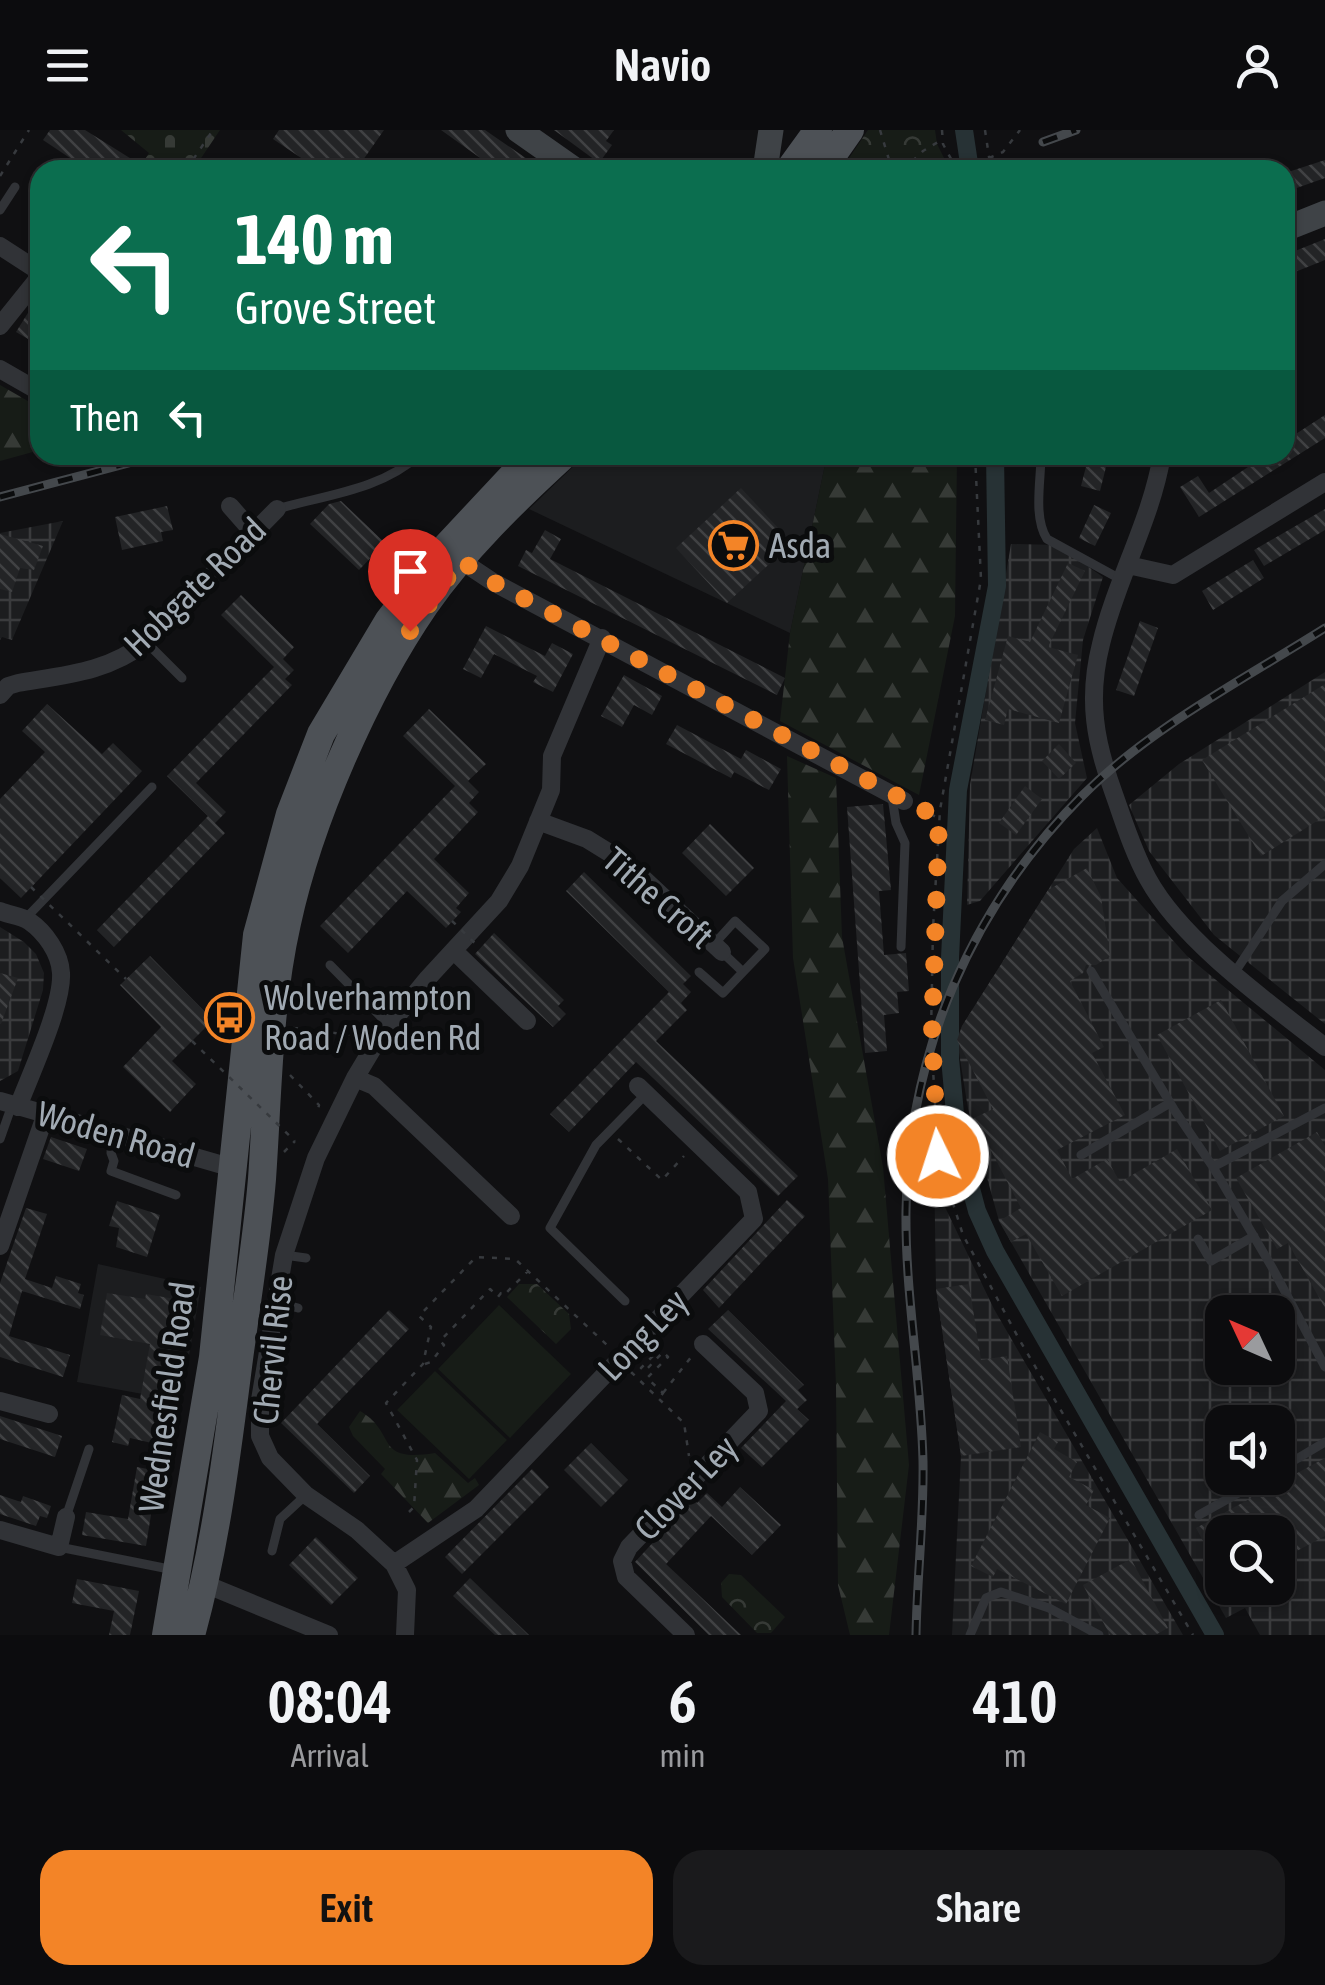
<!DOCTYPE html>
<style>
body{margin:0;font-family:"Asap Condensed",sans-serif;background:#1a1a1c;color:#f1f3f6;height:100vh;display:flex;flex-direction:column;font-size:38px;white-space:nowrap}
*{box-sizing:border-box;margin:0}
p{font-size:32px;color:#9a9b9e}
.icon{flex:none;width:55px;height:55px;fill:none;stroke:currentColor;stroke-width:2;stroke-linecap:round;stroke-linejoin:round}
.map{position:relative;height:1505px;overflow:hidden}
.panel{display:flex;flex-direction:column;background:#0c0c0e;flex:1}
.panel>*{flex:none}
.hud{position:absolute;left:30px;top:30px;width:1265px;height:305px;border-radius:30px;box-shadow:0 2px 8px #0004,0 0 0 2px #2c2c2e;background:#0b6e4f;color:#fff;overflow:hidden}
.needle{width:65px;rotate:314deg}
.tools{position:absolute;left:1205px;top:1165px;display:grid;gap:20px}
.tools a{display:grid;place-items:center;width:90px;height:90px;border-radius:20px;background:#0c0c0e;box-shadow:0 2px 8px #0004,0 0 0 2px #2c2c2e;font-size:50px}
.pin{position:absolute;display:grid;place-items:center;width:85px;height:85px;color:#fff;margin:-102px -42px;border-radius:50% 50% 50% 0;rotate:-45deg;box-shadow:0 0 10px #0007}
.pin .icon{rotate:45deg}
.me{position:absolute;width:110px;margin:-55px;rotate:356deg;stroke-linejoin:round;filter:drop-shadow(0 0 8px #0008)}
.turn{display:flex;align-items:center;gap:35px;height:210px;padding:0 40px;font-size:45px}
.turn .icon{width:130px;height:130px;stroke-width:2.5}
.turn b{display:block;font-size:70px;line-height:85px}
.then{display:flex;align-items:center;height:95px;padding:0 40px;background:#0003;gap:20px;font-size:38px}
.eta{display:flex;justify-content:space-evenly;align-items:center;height:170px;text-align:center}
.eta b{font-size:60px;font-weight:600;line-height:70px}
.primary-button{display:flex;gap:20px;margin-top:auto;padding:20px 40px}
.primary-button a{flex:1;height:115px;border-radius:30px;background:#f38427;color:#111;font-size:40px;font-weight:600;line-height:115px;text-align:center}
.primary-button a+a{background:#1a1a1c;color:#f1f3f6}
header{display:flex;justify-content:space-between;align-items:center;height:130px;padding:0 40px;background:#0c0c0e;font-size:45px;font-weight:600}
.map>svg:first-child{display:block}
.built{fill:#1c1d1f}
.industrial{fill:url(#industrial-grid);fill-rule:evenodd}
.forest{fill:url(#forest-firs)}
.cemetery{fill:url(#cemetery-stones)}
.park{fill:url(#park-crowns)}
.pitch{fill:#171c17}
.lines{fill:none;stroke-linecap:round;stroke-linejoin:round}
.canal{stroke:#273235;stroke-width:18}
.building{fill:url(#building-back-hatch)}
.path{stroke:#373a3e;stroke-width:2.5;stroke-dasharray:5 8;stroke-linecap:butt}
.lane{stroke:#313337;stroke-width:9}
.street{stroke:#313337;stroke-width:18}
.secondary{stroke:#3f4347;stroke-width:25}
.primary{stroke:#4d5156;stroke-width:28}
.rail-casing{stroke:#44484c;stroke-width:9}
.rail{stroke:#0b0c0d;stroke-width:5;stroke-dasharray:15;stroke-linecap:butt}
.path-bridge{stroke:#373a3e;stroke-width:2.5;stroke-dasharray:5 8;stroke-linecap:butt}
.route{stroke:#f38427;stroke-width:18;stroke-dasharray:0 32.4}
.labels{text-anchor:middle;stroke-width:10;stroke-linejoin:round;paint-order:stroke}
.poi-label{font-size:35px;fill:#a1aab3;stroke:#0b0c0d;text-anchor:start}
.street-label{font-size:35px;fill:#a1aab3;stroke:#0b0c0d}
</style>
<header><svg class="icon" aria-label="menu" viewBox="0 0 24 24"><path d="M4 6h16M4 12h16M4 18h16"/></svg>Navio<svg class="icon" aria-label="person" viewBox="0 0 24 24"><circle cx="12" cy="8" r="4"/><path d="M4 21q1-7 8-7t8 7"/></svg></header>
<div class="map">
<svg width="1325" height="1505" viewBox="0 0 1325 1505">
<defs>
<pattern id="industrial-grid" width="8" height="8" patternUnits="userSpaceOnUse" patternTransform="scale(2.5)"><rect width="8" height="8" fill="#1c1d1f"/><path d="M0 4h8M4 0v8" fill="none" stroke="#3a3b3d"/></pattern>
<pattern id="forest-firs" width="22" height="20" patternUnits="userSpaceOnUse" patternTransform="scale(2.5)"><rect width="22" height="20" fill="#171c17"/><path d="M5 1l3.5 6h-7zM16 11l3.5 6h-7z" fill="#363a36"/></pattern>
<pattern id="cemetery-stones" width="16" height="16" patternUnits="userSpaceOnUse" patternTransform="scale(2.5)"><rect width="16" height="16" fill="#171c17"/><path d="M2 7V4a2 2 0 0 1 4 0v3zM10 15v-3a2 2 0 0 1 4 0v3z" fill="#363a36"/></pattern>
<pattern id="park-crowns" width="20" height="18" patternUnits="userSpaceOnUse" patternTransform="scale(2.5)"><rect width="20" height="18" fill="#171c17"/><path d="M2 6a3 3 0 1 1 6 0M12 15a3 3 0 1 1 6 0" fill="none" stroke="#363a36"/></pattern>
<pattern id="building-back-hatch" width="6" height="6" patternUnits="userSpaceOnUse" patternTransform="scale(2.5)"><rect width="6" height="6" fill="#232426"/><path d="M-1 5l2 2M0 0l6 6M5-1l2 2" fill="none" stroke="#404143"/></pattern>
</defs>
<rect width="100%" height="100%" fill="#101012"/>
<path class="built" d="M585,325H827L790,503L529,379Z
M98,1134L201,1157L181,1271L77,1252Z"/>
<path class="industrial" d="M63,391L12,510L2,507L0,510V403Z
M1011,414L1057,415L1103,447L1083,510L1075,593L1087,648L980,771L967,775L970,655Z
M1325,542V894L1214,805L1149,721L1129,675L1179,634Z
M1097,698L1117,748L1187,826L1325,940V1505H1260L1245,1478L1226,1488L999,1091L968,979L957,910L962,896L1074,719ZM1222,1182H1278V1238H1222ZM1222,1292H1278V1348H1222ZM1222,1402H1278V1458H1222Z
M0,797L24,812L36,824L44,843L43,860L18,941L0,951Z
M934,1031L944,1075L994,1179L1183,1505H952L961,1326L936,1159Z"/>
<path class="forest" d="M0,255L40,278V320L0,331Z
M827,325H957L955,486L919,665L780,591L790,503Z
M787,626L836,648L842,807L883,1037L909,1335L889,1505H850L838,1455L836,1256L828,1049L793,828Z
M360,1281C398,1303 373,1333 435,1323L468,1353L475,1348L479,1355L428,1393L381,1344L385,1339L353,1306L349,1297Z"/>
<path class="cemetery" d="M121,0H220L193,40H138L149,23Z"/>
<path class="park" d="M868,0H935L937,14L950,40H841Z
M519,1154H537L569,1184L571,1199L556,1214L507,1167Z
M729,1444L741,1445L785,1487L771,1503H757L722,1467L721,1453Z"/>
<path class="pitch" d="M499,1175L571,1244L510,1308L438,1239Z
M435,1241L507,1310L469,1349L397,1280Z"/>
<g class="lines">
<path class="canal" d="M964,0L970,40
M995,325L997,456L958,660L950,828V928L957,1006L977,1081L995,1121L1215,1505"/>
</g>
<path class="building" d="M50,0H85L149,40H88L43,10Z
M279,0H384L356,40H319L273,9Z
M441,0H485L543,40H497Z
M554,0H614L606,11L612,15L599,33Z
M1325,30V48L1291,60L1285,43Z
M1325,109V130L1285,146V125Z
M31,178L40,184V216L16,202Z
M1325,285V308L1199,387L1180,357L1198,346L1209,363L1266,325H1285V311Z
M1089,325H1109L1100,361L1081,356Z
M741,358L792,413L727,473L676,418Z
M341,371L385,413L359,440L310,394L329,374Z
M1094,375L1111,383L1095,416L1079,408Z
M167,376L173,400L161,402L163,411L122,420L115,387Z
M1325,379V400L1264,436L1254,420Z
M545,400L561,409L550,429L785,548L777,565L518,436L526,420L532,423Z
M0,404L43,416L34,440L20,438L12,462L0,459Z
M1253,430L1264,448L1213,480L1202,461Z
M1068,433L1085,441L1048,517L1078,525L1059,593L1008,579L1004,595L985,590L1008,506L1030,512Z
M241,465L294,517L283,529L294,540L285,549L292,555L196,653L226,682L215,693L167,646L274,537L221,485Z
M1140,491L1158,498L1134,566L1116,560Z
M486,496L545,526L552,513L573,524L553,562L533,552L537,546L494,524L481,548L463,539Z
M624,545L662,566L652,585L634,575L622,597L601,586Z
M1325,554V686L1261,726L1202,630Z
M47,574L102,624L113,613L142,641L21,768L0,748V669L45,622L22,601Z
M429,579L486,634L468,651L479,662L469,673L478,682L434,729L469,763L456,778L461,782L446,798L407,761L348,823L320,796L455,656L403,606Z
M677,595L741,629L746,620L781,639L769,660L734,642L731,648L666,614Z
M1059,614L1076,633L1059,649L1042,631Z
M1025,656L1042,669L1016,705L999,693Z
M883,674L891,760L879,761L884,825L906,823L909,861L897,862L899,883L884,885L887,921L865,923L847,677Z
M208,686L225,703L114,817L97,800Z
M710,694L754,738L726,766L682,723Z
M1087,738L1101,767L1110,826L1096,835H1086L1083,843L1070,851L1104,917L1092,923L1125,985L1057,1020L1072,1049L1107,1029L1120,1052L1177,1019L1212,1080L1062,1166L1026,1104L1011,1112L999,1091L1021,1078L974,988L993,979L957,910L962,896L1048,760Z
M584,742L691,846L683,854L691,862L681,873L687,880L656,911L798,1046L778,1066L636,932L569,1002L550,984L669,862L566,761Z
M494,803L564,870L558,876L566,884L553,897L475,824Z
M150,826L213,890L172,931L196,954L170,982L123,937L161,897L120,855Z
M0,843L18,848L1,894H0Z
M1221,870L1284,986L1220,1021L1157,905Z
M1317,1002L1325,1016V1178L1288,1113L1277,1119L1236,1048Z
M51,1007L87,1019L79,1041L43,1029Z
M787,1070L805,1086L719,1178L703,1160Z
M117,1071L160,1085L147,1127L116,1117L119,1098L109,1096Z
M26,1078L47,1084L25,1149L52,1158L56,1146L81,1154L78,1163L84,1165L80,1179L22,1161L9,1206L70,1225L63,1247L0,1227V1153Z
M969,1154L981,1230L1007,1226L1021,1317L961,1326L936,1159Z
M107,1163L145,1169L146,1164L192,1172L165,1316L130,1308L128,1316L112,1312L122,1265L140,1269L150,1214L100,1205Z
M389,1180L409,1199L317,1294L370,1346L354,1363L281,1293Z
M728,1180L804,1255L798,1260L807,1270L797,1279L809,1290L762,1337L741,1318L786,1271L708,1199Z
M0,1286L62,1306L55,1327L0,1309Z
M1040,1302L1058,1312L1054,1319L1077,1332L1069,1347L1094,1360L1086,1375L1110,1388L1066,1474L997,1439L993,1447L971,1436Z
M591,1313L628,1350L601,1377L564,1340Z
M1325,1328V1406L1278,1431V1402H1222V1446L1196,1398Z
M137,1337L158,1341L146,1416L82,1405L86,1382L128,1389Z
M532,1339L549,1357L462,1444L445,1427Z
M740,1357L781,1395L752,1425L711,1386L666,1434L741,1505H709L635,1432L693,1369L697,1373L707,1363L722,1377Z
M0,1365L21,1372L23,1366L51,1376L47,1388L40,1386L36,1396L0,1384Z
M316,1407L358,1448L331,1475L289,1435Z
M1131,1429L1168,1498L1155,1505H1110L1083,1455Z
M470,1448L529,1505H495L453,1466Z
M77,1449L139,1461L130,1505H109L114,1481L72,1473Z"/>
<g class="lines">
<path class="path" d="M880,0L890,33L902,39
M942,0L943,14L957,40
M985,0L991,40
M989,28L1003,22L1020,0
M186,40L213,0
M903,40L923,21L943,9
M0,46L29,0
M975,325L981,449L940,680L933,798L931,904L938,1026L963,1105L1019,1209L1193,1505
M919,678L938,688
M293,898L360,906
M290,945L319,975L317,985
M618,1009L662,1050L684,1026
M284,1022L295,1011
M658,1217L660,1219L641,1238L645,1241L663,1222L668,1227L647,1248L663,1263L659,1269
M425,1234L431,1232L444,1215L440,1211L490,1159L498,1167L501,1163L504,1165L528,1141
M631,1242L684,1293L689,1326
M663,1263L692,1226
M409,1382L414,1377L417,1330L386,1273L423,1234L431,1197L419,1186L476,1127L515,1129L607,1215"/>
<path class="lane" d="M0,80L15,57
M723,325L734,332
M1041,325C1041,351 1033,387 1047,409L1122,450
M277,379C325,365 381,360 419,325
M146,512L182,548
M892,667L896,693L905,713L901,817
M25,789L152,657
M715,813L735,791L765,819L743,842
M330,835L389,895
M1091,841L1175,981L1213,1037L1325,978
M699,842L723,863L743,842L722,822
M1235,842L1282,771L1325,734
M112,1005L111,1023L114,1031L111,1041L176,1065
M0,1009L12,975
M1081,1025L1170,973
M1213,1037L1273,1139L1325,1237
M1198,1109L1211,1131L1254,1106
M284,1125L306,1128
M625,1171L550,1098L596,1015L646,964
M276,1172L298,1178
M1278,1340L1325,1312
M1199,1385L1265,1348
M66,1387L89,1319
M59,1417L174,1440
M272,1421L280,1389L306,1365
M970,1505L986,1468L1001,1462L1049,1478L1099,1505"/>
<path class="street" d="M0,116L40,142
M0,196L40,146
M0,239L40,262
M1162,325C1151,391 1116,450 1101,514C1087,569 1095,612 1114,664C1124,692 1133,722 1148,749C1182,811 1269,873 1325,917
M230,376L252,401
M460,430L493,452L904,671
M1128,435L1173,445L1325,352
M0,565L8,556L18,553C65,545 108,542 146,512L277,379
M538,691L587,709L629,735L722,822
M0,781C9,785 21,786 29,791C45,802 60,823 61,843C63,875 30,945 18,977
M454,821L527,891
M355,948L374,956L511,1086
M0,971L233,1038
M0,1116L45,986
M0,1271L49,1284
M0,1400L59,1417L66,1387
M394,1434L476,1379L754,1089L748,1062L638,956
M205,1454L329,1505
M405,1505L407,1460L394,1434L357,1400L306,1365L270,1328L260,1306V1270L284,1125L316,1028L355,948L379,908L428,848L499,771L520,736L551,660L552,626L602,508
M686,1505L626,1447L622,1431L629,1417L759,1281L755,1263L703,1214"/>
<path class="secondary" d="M518,0L575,40
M765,40L771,0
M1285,99L1325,83"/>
<path class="primary" d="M789,40L818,0
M822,40L850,0
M166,1505L213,1227L257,805L290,684L321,604L389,490L444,419L532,325
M191,1505C216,1415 227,1322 239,1229C247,1169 257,1109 262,1049C268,964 268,877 287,793C309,691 366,561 425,475C464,419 514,371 564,325"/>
<defs>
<path id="rail" d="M1043,12L1076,0
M0,367L159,325
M916,1505C917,1447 924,1389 923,1331C921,1247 905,1164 906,1081C908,923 971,778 1082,666C1151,597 1243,550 1325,498"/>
</defs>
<use href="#rail" class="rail-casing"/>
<use href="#rail" class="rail"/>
<path class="path-bridge" d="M31,757L126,849
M452,791L480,818
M192,911L295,1011"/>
</g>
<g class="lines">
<path class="route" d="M410,501L460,430L493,452L939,688L932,904L938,1026"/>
</g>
<defs>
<symbol id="supermarket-ring" viewBox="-11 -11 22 22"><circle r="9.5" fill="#0b0c0d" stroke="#f38427" stroke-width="1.5"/><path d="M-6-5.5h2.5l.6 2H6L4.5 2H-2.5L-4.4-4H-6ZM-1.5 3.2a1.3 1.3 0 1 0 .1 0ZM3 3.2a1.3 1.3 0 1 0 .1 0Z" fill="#f38427"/></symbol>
<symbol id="bus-ring" viewBox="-11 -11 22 22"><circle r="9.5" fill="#0b0c0d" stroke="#f38427" stroke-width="1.5"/><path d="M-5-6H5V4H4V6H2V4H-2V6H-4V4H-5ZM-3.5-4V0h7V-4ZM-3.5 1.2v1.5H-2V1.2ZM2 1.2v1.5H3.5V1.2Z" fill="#f38427"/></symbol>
</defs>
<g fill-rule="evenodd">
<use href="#supermarket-ring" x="706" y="388" width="55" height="55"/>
<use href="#bus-ring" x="202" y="860" width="55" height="55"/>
</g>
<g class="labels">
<g class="poi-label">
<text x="769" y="428">Asda</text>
<text x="264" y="880">Wolverhampton<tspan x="264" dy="40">Road / Woden Rd</tspan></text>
</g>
<g class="street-label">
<text transform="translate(195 457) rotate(-44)" y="12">Hobgate Road</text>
<text transform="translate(658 768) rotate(41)" y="12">Tithe Croft</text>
<text transform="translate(116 1005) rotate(16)" y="12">Woden Road</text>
<text transform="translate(643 1205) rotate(-46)" y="12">Long Ley</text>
<text transform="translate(273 1220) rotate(-84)" y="12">Chervil Rise</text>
<text transform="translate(167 1267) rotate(-82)" y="12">Wednesfield Road</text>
<text transform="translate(686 1358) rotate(-46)" y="12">Clover Ley</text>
</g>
</g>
</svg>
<div class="tools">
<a><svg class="needle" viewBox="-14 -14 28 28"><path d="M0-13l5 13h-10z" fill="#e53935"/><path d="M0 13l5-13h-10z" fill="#9a9b9e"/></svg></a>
<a><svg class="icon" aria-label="sound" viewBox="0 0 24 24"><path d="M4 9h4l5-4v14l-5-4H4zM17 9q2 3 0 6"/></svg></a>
<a><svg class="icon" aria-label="search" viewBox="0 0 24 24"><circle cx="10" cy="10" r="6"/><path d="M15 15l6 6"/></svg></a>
</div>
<div class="pin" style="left:410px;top:501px;background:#d93025"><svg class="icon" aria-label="arrive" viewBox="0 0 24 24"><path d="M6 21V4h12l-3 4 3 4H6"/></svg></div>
<svg class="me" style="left:938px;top:1026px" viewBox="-20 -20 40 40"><circle r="17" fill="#f38427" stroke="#fff" stroke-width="3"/><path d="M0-11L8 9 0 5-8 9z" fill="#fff"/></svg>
<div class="hud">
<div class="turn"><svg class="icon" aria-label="left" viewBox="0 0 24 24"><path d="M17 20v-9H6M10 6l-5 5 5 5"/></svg><div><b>140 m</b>Grove Street</div></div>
<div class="then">Then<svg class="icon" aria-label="left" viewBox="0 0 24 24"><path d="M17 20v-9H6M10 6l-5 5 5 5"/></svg></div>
</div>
</div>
<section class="panel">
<div class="eta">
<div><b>08:04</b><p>Arrival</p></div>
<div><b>6</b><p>min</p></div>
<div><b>410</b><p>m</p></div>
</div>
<div class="primary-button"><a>Exit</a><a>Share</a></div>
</section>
